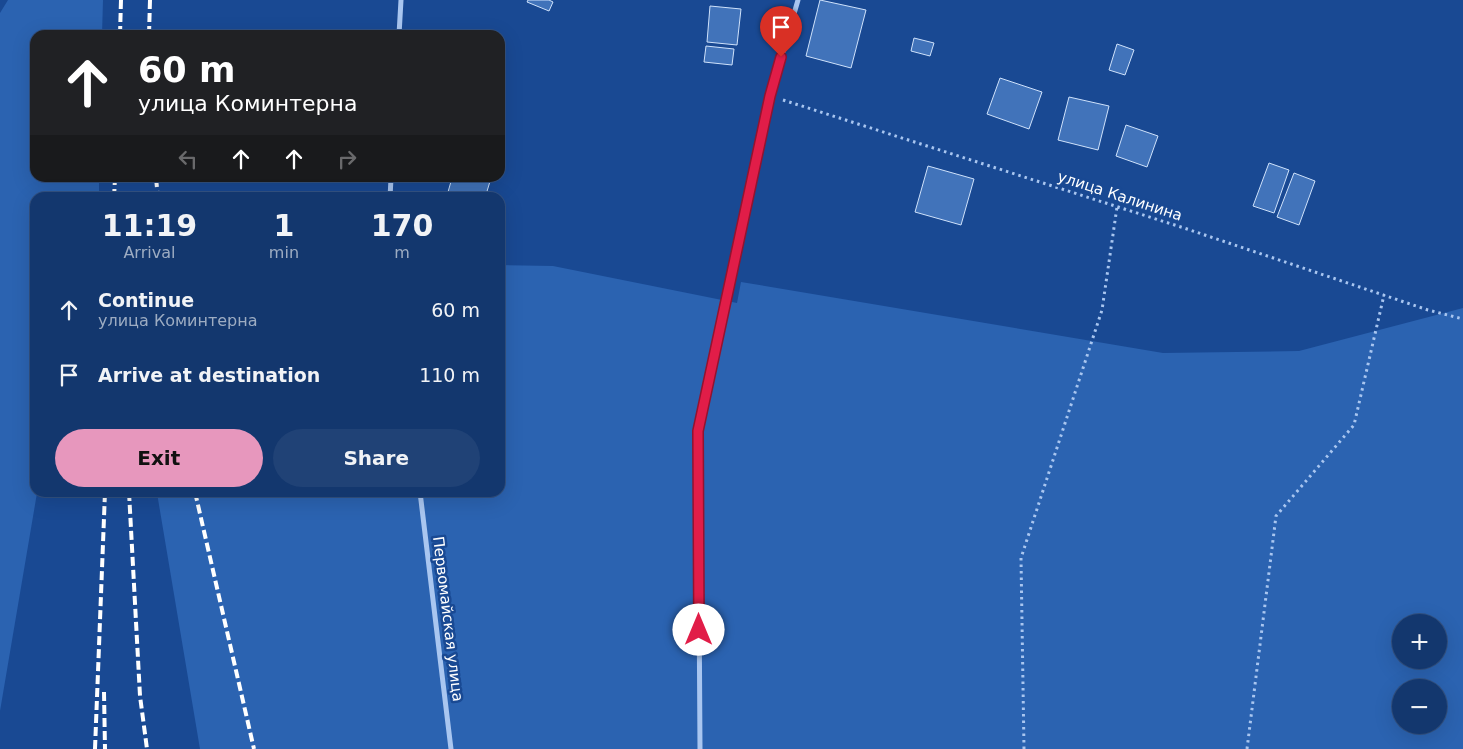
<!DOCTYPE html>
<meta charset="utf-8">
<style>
body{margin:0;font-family:"DejaVu Sans",sans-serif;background:#204276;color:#f1f3f6;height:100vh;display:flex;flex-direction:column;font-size:19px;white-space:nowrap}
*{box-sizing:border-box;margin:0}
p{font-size:16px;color:#9dacc2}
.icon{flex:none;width:28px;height:28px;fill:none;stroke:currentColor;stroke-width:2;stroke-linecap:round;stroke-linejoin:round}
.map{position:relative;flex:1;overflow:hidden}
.sheet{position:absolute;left:30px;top:192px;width:475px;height:305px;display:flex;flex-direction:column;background:#13376e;border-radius:15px;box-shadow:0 5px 20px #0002,0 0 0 1px #325181}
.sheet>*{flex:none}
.banner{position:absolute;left:30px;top:30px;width:475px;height:152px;border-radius:15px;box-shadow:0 5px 20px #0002,0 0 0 1px #325181;background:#202124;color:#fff;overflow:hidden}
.tools{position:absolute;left:1392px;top:614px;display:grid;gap:10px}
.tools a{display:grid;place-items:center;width:55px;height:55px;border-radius:50%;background:#13376e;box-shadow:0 5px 20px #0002,0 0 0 1px #325181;font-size:25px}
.pin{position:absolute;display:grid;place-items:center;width:42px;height:42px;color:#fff;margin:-51px -21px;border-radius:50% 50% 50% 0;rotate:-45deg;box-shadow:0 0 5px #0007}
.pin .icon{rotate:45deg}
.me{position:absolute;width:55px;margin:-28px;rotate:0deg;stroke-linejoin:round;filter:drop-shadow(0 0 4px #0008)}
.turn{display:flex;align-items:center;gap:18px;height:105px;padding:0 25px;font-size:22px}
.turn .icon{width:65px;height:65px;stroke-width:2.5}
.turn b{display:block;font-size:35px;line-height:42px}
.lanes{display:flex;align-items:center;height:48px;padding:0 25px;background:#0003;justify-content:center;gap:25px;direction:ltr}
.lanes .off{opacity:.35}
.eta{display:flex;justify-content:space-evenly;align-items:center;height:85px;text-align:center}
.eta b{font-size:30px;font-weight:800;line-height:35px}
.action{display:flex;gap:10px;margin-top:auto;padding:10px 25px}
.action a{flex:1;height:58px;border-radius:30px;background:#e797bd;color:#111;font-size:20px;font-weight:800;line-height:58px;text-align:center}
.action a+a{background:#204276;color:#f1f3f6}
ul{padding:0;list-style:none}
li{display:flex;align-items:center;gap:15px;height:65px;padding:0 25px}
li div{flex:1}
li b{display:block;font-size:19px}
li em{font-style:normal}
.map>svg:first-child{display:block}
.green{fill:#2b63b1;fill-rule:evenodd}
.building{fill:#4173ba;stroke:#cfe2fb}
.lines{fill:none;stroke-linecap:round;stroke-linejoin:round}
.path{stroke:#a9c6f0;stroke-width:3;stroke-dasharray:2.5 4;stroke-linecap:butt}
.street{stroke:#a9c6f0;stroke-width:5}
.rail{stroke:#fff;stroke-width:4;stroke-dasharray:9 4;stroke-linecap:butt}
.route-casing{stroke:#92132f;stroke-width:12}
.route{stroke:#e11d48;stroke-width:9}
.labels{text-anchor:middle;stroke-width:5;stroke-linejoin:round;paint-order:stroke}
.street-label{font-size:15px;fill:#fff;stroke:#194993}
</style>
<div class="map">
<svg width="1463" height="749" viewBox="0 0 1463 749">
<rect width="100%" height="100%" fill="#194993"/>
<path class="green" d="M8,0H103L102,35H35V178H99V197L35,198L37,493L0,711V13Z
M500,265L553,266L737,303L741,282L1163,353L1299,351L1463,308V749H200L157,493L500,492ZM1401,622H1439V660H1401ZM1401,688H1439V725H1401Z"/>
<path class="building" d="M528,0H549L553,2L549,11L527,2Z
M820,0L866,10L851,68L806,56Z
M710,6L741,9L737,45L707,42Z
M914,38L934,43L930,56L911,51Z
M1117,44L1134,50L1125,75L1109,70Z
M706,46L734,49L732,65L704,62Z
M1000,78L1042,92L1029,129L987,114Z
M1069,97L1109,106L1098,150L1058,140Z
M1126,125L1158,136L1147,167L1116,156Z
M1269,163L1289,170L1274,213L1253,206Z
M928,166L974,179L961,225L915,212Z
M1294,173L1315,181L1299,225L1277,217Z
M452,178H491L485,198H465L448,192Z"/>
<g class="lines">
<path class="path" d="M783,100L1184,228L1428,310L1463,319
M1024,749L1021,558L1102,310L1117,207
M1247,749L1276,516L1354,425L1384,295"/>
<path class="street" d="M399,35L401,0
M390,198L391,178
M420,492L451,749
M700,749L698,431L770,96L798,0"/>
<path class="rail" d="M120,35L121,0
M149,35L150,0
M156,178L158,198
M114,198L115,178
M129,492L140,696L147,749
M195,492L254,749
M104,692L105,749
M95,749L105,492"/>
</g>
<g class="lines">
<defs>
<path id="route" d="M699,630L698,431L770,96L781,57"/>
</defs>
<use href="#route" class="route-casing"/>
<use href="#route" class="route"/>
</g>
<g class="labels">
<g class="street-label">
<text transform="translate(1120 196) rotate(18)" y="5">улица Калинина</text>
<text transform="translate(448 619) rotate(83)" y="5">Первомайская улица</text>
</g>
</g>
</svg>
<div class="tools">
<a>+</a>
<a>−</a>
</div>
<div class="pin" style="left:781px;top:57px;background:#d93025"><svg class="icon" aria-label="arrive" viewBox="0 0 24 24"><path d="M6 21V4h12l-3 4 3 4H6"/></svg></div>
<svg class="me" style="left:699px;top:630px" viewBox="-20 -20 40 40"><circle r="19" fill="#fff"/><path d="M0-13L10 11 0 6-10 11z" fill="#e11d48"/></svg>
<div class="banner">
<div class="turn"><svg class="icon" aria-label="ahead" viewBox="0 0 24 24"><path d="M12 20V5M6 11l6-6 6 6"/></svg><div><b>60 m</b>улица Коминтерна</div></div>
<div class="lanes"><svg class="icon off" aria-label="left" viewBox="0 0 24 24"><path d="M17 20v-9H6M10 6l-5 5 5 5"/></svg><svg class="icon" aria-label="ahead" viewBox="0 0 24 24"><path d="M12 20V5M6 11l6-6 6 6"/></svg><svg class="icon" aria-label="ahead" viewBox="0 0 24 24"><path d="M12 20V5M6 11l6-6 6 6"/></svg><svg class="icon off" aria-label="right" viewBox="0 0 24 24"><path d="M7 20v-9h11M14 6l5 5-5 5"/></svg></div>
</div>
<section class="sheet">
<div class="eta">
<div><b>11:19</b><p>Arrival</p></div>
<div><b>1</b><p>min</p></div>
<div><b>170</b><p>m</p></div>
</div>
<ul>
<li><svg class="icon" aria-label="ahead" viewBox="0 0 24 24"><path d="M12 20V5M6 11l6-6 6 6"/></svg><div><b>Continue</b><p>улица Коминтерна</p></div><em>60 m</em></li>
<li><svg class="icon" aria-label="arrive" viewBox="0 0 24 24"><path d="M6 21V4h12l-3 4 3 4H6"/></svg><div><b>Arrive at destination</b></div><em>110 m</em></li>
</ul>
<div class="action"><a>Exit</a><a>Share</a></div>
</section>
</div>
